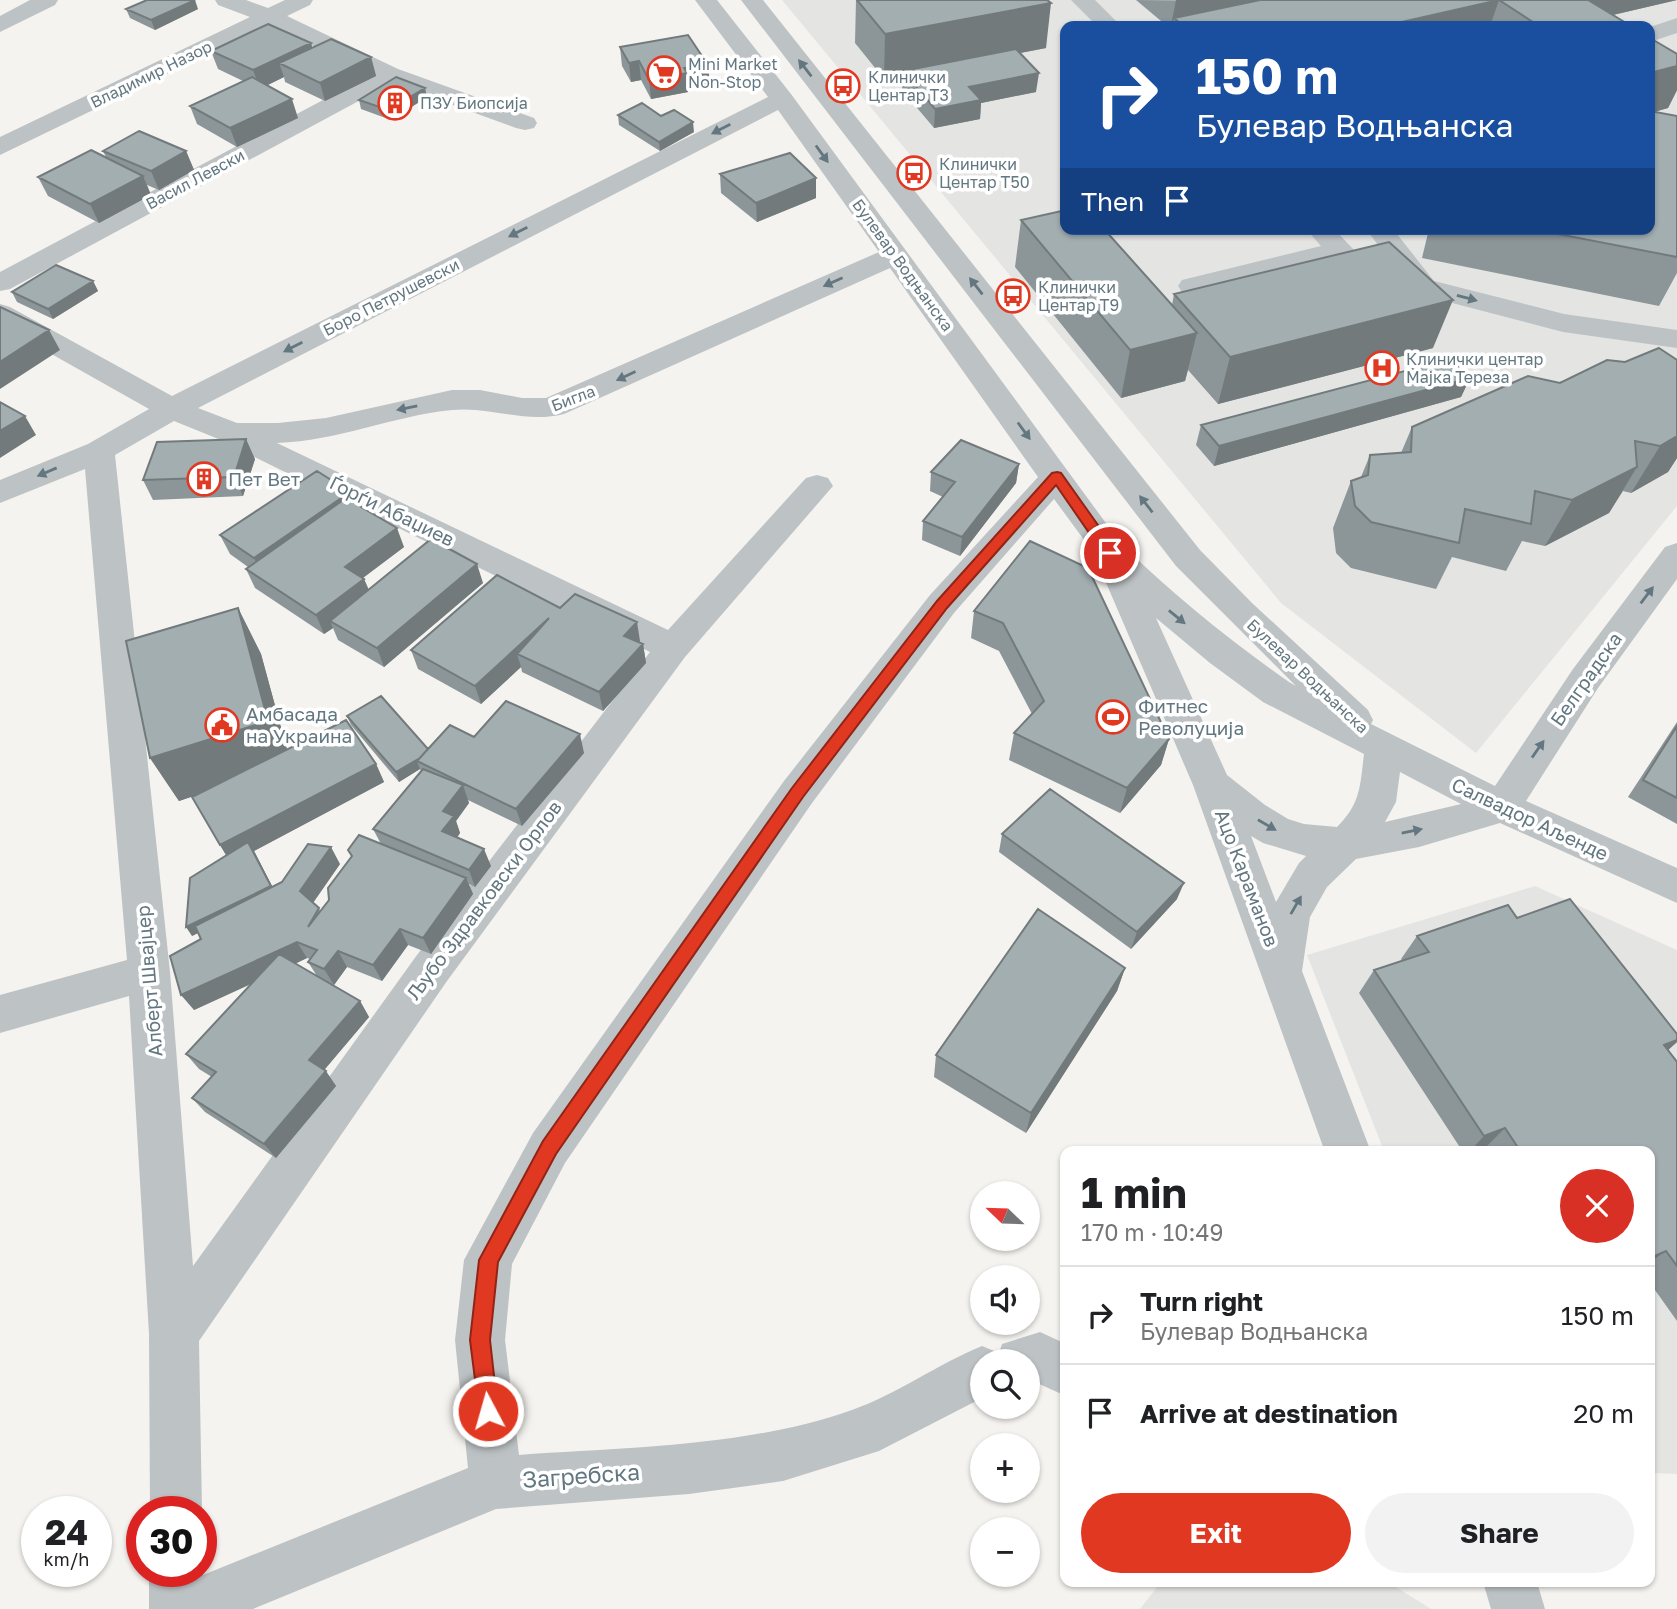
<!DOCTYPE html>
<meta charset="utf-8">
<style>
body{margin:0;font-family:"Golos Text",sans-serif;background:#f2f2f2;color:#202124;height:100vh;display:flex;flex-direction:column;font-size:26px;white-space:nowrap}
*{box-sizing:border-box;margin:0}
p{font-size:23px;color:#757577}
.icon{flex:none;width:38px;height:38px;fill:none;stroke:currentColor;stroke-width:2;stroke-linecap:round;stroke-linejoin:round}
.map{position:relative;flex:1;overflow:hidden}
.panel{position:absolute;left:1060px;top:1146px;width:595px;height:441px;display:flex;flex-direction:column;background:#fff;border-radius:14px;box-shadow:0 2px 5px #0004}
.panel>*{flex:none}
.top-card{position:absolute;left:1060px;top:21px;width:595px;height:214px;border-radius:14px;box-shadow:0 2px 5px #0004;background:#1a4fa0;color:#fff;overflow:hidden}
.needle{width:46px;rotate:293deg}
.controls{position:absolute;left:970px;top:1181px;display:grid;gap:14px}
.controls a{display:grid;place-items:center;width:70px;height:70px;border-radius:50%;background:#fff;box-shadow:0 2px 5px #0004;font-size:35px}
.speed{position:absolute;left:21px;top:1496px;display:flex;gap:14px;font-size:35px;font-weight:700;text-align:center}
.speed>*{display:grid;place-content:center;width:91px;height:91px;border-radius:50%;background:#fff;box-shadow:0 2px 5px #0004;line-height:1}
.speed small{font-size:18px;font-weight:400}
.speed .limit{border:10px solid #d22;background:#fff;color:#111}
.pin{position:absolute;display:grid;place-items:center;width:60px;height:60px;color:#fff;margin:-30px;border:4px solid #fff;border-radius:50%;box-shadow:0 2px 7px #0007}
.me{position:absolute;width:77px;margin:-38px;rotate:354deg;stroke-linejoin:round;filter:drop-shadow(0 0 5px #0008)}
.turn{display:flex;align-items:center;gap:24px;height:147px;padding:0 21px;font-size:32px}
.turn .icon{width:91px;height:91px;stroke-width:2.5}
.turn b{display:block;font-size:49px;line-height:60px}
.then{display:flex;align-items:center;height:66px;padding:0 21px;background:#0003;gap:14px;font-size:26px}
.round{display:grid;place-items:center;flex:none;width:74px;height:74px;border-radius:37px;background:#f2f2f2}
.overview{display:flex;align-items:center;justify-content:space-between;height:119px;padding:0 21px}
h1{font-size:42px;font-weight:700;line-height:52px}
.button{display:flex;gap:14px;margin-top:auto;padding:14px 21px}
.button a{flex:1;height:80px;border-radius:42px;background:#e13822;color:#fff;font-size:28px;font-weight:700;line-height:80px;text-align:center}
.button a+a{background:#f2f2f2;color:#202124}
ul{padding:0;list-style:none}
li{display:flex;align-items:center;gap:21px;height:98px;padding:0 21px;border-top:2px solid #e0e0e0}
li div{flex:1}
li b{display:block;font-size:26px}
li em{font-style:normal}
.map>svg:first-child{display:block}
.built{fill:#e4e5e3;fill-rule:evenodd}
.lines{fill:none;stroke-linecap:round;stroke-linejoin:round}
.minor{fill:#bdc2c4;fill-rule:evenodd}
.wall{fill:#8c9698;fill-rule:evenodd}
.shaded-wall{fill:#727a7c}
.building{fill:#a3aeb1;stroke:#727a7c;stroke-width:2}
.oneway{fill:#637780}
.route{fill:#e13822;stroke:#922416;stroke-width:2}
.labels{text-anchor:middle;stroke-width:7;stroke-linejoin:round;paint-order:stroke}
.far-poi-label{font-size:16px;fill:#637780;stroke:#fff;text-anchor:start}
.far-street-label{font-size:16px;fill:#637780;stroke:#fff}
.poi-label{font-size:19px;fill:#637780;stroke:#fff;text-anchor:start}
.street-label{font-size:19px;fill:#637780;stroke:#fff}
.near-street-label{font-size:23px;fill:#637780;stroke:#fff}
</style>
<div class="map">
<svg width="1677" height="1609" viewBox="0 0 1677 1609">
<rect width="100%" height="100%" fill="#f4f3ef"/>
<path class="built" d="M782,0H1677V506L1476,753L1281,603ZM1066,26H1650V229H1066Z
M1535,886L1677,950V1474L1650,1473V1152L1384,1151L1307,955Z
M1161,1582H1388L1431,1609H1140Z"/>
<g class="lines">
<path class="minor" d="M30,0H58L55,5L0,32V16Z
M215,0H246L268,8L285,0H313L310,5L287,16L398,69L534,118L537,123L534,128L525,130L516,128L392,83L10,289L0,291V272L372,74L269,25L0,155V137L250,17L218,5Z
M695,0H717L791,94L1122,545C1174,595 1229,640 1289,682L1296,686L1176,566L741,0H763L1200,550L1252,603L1368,710L1373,720L1371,724L1495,786L1573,669L1665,547L1677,543V579L1598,688L1526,801L1677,868V903L1500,823L1419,847L1356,859L1327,887L1310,917L1302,971L1371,1152H1325L1193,785L1101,571L1104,567L1054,499L954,613L812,803L565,1163L512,1264L505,1340L519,1455C629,1447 747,1447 852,1410C897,1394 938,1364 982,1346L999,1353L1002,1344L1040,1332L1066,1344V1396L1037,1383L1027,1385V1362H982V1398L879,1451L783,1481L689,1494L496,1509L253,1609H149V1572H201V1568L203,1575L468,1468L455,1340L464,1260L533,1133L784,781L930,595L1038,477L890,268L564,414C525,424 490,406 452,410C392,416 338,441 277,443L668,630L806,478L817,475L828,478L833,486L685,657L447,981L199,1341L202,1512L201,1515V1512H150L149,1334L129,996L0,1033V995L127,960L85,469L0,503V480L88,444L149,409L0,325V304L10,307L172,396L768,97ZM778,110L879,252L546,398H522L480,390H452L326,418L278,423H237L198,408ZM174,421L216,438L650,652L417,955L193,1266L170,972L115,455ZM1156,618L1210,663L1263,702L1364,754C1360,786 1361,803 1337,827L1304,824L1288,819L1265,805L1227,775ZM1400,772L1461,804L1385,822L1396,802ZM1251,836L1263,843L1306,856L1299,863L1276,902Z
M1071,0H1095L1121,26H1097Z
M1677,18V33L1650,42V27Z
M1306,229H1334L1354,250L1350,256L1192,294L1182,292L1178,286L1182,280L1321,246Z
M1366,229H1393L1434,281L1564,314L1677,330V348L1563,332L1414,293Z
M1483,1582H1537L1545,1609H1491Z"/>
</g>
<path class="wall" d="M856,0H1047L1046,48L1020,53L1036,92L981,103L980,119L934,128L902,90L903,75L884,79L855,43Z
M1136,0L1257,1L1677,0L1613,15L1631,26H1167Z
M126,9H198L155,30L130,18Z
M1650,38L1677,54V90L1668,108L1654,112L1677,116V273L1659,306L1422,258L1429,229H1650Z
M311,43L312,48L371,57L376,76L325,101L285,82L284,77L267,85L298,118L237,147L197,124L190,106L243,81L218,69L211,51Z
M620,47L710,84L688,87V92L651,99L641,80L631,82L622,66Z
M427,97L391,120L361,109L359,100Z
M618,115L661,116L694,132L660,151L619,125Z
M103,151H186L194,170L159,190L147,185L151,195L99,223L48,196L38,177L106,157Z
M720,174L816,198L757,222L721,193Z
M1021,220L1172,305L1174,294L1433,348L1218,404L1188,370L1185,381L1121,398L1015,267Z
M93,281L98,291L53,319L17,302L12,292Z
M1677,360V458L1668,472L1631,493L1623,491L1609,513L1545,546L1522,541L1506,571L1452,557L1436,589L1351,568L1336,553L1333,528L1351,481L1361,477L1370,455L1401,453L1412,427L1625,362Z
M1470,378L1461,397L1214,466L1196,445L1201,425Z
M255,459L243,496L153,500L143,480Z
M1019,464L1016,483L960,556L922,540L923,521L943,497L930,491L931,472Z
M354,502L404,547L363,578L364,579L369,590L483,583L384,667L338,640L333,628L324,634L255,588L246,569L248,567L230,554L220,535Z
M1030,541L1169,739L1161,765L1120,813L1009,760L1014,733L1032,714L999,651L971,638L974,611Z
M238,608L261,654L287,750L376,764L384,782L254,851L272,887L340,864L313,903L321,911L329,900L351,856L348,850L381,844L373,829L421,771L420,769L399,782L351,725L347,716L428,749L474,737L584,753L522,826L468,800L469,803L456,821L460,833L457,838L491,866L475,887L469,884L473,894L431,954L408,945L382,981L347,967L334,985L326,982L360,1001L369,1017L324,1070L336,1086L276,1158L205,1112L192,1098L212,1077L199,1069L186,1054L251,984L194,1010L201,939L198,933L192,936L226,855L220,845L196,795L179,801L150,758ZM307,958L310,959L308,962L317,976L295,964Z
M560,608L640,641L639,642L643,644L646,663L603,711L522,672L521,667L481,704L418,669L411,650Z
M1677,722V824L1628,797Z
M1002,834L1177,899L1131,949L999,852Z
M1517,918L1677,1034V1042L1668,1050L1677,1062V1321L1650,1283V1152H1488L1485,1148L1475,1152H1463L1359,993L1374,970L1402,961L1401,959L1417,936Z
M1125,968L1117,991L1026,1133L934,1077L936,1055Z"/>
<path class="shaded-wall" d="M195,0L198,9L155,30L151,20Z
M1176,0H1257L1255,11L1174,18L1172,26H1171Z
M1499,0L1490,26H1384Z
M1560,0H1677L1565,26Z
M1051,3L1046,48L906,75L903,71V75L884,79L885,34Z
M311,43L316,61L279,63L284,77L260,89L253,70Z
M371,57L376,76L325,101L320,83Z
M639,61L641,80L631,82L629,63Z
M708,65L710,84L688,87V92L651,99L649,80L684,68Z
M1677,66V90L1668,108L1650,113V73Z
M1039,73L1036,92L981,103L980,119L934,128L935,109L969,87Z
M425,88L427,97L391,120L388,110Z
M292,99L298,118L237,147L230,128Z
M693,122L694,132L660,151L659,142Z
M186,151L194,170L159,190L151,171Z
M143,176L151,195L99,223L90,204Z
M816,178V198L757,222L756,203Z
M93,281L98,291L53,319L48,309Z
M1453,300L1433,348L1218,404L1230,357Z
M49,330L60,350L0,389V362Z
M1197,333L1185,381L1121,398L1130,350Z
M1470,378L1461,397L1214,466L1219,446Z
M25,416L36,435L0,458V431Z
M1677,436V458L1668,472L1631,493L1660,446Z
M246,439L255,459L243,496L234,477Z
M1019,464L1016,483L960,556L962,537Z
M1637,467L1609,513L1545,546L1572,500Z
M350,492L357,511L263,577L254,558Z
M397,528L404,547L352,586L345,567Z
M477,564L483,583L384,667L377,648Z
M364,579L372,598L330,621L333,628L324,634L316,615Z
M238,608L261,654L291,764L179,801L150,758Z
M549,618L517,654L521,667L481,704L475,686Z
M637,622L640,641L628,654L624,636Z
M643,644L646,663L603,711L599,692Z
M580,734L584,753L522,826L516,809Z
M1169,739L1161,765L1120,813L1127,788Z
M431,751L417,761L420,769L399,782L396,772Z
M376,764L384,782L254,851L276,894L192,936L186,927L231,863L220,845Z
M463,785L469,803L456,821L460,833L449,848L442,831L443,811Z
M331,847L340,864L310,907L300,891Z
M484,849L491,866L475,887L469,870Z
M466,878L473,894L431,954L423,938Z
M1184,883L1177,899L1131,949L1137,932Z
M400,929L408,945L382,981L373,965Z
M297,942L307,958L194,1010L181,995Z
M338,951L347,967L334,985L324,969Z
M1125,968L1117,991L1026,1133L1031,1113Z
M360,1001L369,1017L320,1075L309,1060Z
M1677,1040V1042L1657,1060L1664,1045Z
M326,1071L336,1086L276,1158L264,1144Z
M1505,1128L1485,1148L1475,1152H1469L1484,1136Z
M1666,1251L1650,1262V1258Z"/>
<path class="building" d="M147,0H195L151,20L126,9Z
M857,0H1047L1051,3L885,34Z
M1260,0H1588L1631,26H1539L1499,0L1384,26H1183L1174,18Z
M268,24L311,43L253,70L211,51Z
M688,35L708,65L684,68L687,73L649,80L639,61L629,63L620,47Z
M1650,38L1677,54V66L1650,73Z
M331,39L371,57L320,83L279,63Z
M1016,49L1039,73L969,87L981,100L935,109L903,71Z
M252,77L292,99L230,128L190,106Z
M396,77L425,88L388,110L359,100Z
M642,103L661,116L674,110L693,122L659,142L618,115Z
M1650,111L1677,116V257L1532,229H1650Z
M139,131L186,151L151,171L103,151Z
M91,150L143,176L90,204L38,177Z
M790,153L816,178L756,203L720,174Z
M1066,210V229H1104L1197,333L1130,350L1021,220Z
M1389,242L1453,300L1230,357L1174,294Z
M56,265L93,281L48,309L12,292Z
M0,307L49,330L0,362Z
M1659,348L1677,360V436L1660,446L1635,441L1637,467L1572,500L1535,491L1531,524L1465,509L1459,543L1371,522L1355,506L1351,481L1368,475L1370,455L1411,452L1412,427L1528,376L1560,383L1607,360L1625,362Z
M1450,359L1470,378L1219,446L1201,425Z
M0,402L25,416L0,431Z
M246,439L234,477L143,480L157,442Z
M961,440L1019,464L962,537L923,521L955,482L931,472Z
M317,471L350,492L254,558L220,535Z
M346,498L397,528L345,567L364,579L316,615L246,569Z
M431,539L477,564L377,648L330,621Z
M1030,541L1088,568L1169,739L1127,788L1014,733L1044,701L1003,623L974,611Z
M497,575L560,608L575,594L637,622L624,636L643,644L599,692L517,654L549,618L475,686L411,650Z
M238,608L268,721L150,758L126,641Z
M381,696L428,749L420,758L396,772L347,716Z
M506,701L580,734L516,809L417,761L450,725L474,737Z
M346,720L376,764L220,845L192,797Z
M1677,726V798L1643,780Z
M423,769L463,785L443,811L454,816L442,831L484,849L469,870L373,829Z
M1050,789L1184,883L1137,932L1002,834Z
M359,835L466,878L423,938L400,929L373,965L338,951L324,969L308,962L317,950L297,942L181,995L170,956L201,939L195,926L282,882L308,844L331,847L300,891L319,908L308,927L329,900L328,888L352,856L348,850Z
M248,842L271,886L186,927L190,878Z
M1570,899L1677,1034V1040L1664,1045L1677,1062V1266L1666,1251L1650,1258V1152H1521L1505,1128L1484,1136L1374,970L1429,952L1417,936L1508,905L1517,918Z
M1038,909L1125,968L1031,1113L936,1055Z
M279,954L360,1001L309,1060L326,1071L264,1144L192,1098L216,1072L186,1054Z"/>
<defs><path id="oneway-solid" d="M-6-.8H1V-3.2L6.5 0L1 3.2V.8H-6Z" transform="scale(1.75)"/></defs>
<g class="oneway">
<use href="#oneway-solid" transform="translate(805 68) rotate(-128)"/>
<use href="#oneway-solid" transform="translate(721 129) rotate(153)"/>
<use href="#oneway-solid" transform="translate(822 154) rotate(54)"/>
<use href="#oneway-solid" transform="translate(518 232) rotate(153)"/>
<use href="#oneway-solid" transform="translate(833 282) rotate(156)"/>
<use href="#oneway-solid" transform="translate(976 286) rotate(-128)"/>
<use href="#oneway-solid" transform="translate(1467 298) rotate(15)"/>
<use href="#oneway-solid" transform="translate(293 347) rotate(153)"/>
<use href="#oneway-solid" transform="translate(626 376) rotate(155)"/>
<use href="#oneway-solid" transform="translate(407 408) rotate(168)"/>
<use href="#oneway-solid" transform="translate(1024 431) rotate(54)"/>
<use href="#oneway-solid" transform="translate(47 472) rotate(157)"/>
<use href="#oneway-solid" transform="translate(1146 504) rotate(-128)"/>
<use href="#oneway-solid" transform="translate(1647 595) rotate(-53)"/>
<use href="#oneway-solid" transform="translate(1177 617) rotate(39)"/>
<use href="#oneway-solid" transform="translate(1538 749) rotate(-55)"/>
<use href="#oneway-solid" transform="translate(1267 825) rotate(30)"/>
<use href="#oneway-solid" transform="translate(1412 831) rotate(-11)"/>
<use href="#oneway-solid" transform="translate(1296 905) rotate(-60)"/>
</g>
<path class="route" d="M1057,472L1061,473L1115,549V556H1105L1056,485L947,608L803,797L556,1154L498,1262L490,1340L498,1411L495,1419L488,1422L480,1419L470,1340L479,1260L543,1141L792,788L937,601L1052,473Z"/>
<defs>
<symbol id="supermarket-ring" viewBox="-11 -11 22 22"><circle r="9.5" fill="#fff" stroke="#e13822" stroke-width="1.5"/><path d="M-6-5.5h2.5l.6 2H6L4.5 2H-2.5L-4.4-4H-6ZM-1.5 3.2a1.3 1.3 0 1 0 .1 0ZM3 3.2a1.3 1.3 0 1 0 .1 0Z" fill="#e13822"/></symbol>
<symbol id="bus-ring" viewBox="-11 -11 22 22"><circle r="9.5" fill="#fff" stroke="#e13822" stroke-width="1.5"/><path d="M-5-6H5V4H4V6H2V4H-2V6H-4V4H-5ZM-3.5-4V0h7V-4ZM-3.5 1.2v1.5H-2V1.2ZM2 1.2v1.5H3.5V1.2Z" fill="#e13822"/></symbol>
<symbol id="building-ring" viewBox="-11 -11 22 22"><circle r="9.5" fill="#fff" stroke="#e13822" stroke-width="1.5"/><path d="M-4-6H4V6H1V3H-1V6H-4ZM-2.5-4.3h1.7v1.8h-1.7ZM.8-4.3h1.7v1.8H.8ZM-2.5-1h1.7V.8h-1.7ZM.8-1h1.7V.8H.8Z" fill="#e13822"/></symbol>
<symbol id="hospital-ring" viewBox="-11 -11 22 22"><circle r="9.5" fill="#fff" stroke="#e13822" stroke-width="1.5"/><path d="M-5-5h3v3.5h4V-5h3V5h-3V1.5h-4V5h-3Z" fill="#e13822"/></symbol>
<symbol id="stadium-ring" viewBox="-11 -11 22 22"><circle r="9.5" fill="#fff" stroke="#e13822" stroke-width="1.5"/><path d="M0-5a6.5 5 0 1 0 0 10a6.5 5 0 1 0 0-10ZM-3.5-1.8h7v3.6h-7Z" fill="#e13822"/></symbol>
<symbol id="civic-ring" viewBox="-11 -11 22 22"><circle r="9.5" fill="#fff" stroke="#e13822" stroke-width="1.5"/><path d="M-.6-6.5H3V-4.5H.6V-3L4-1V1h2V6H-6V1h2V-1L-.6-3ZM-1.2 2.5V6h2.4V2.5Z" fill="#e13822"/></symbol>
</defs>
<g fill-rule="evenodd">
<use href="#supermarket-ring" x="645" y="54" width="38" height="38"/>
<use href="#bus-ring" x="824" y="67" width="38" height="38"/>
<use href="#building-ring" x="376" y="84" width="38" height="38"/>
<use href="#bus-ring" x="895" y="154" width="38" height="38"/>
<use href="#bus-ring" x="994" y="277" width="38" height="38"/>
<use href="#hospital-ring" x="1363" y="349" width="38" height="38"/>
<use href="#building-ring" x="185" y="460" width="38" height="38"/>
<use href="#stadium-ring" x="1094" y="698" width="38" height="38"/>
<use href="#civic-ring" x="203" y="706" width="38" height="38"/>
</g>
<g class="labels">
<g class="far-poi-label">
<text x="688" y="70">Mini Market<tspan x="688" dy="18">Non-Stop</tspan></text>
<text x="868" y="83">Клинички<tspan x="868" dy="18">Центар Т3</tspan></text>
<text x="420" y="109">ПЗУ Биопсија</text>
<text x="939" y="170">Клинички<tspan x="939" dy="18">Центар Т50</tspan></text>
<text x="1038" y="293">Клинички<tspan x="1038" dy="18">Центар Т9</tspan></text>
<text x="1406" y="365">Клинички центар<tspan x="1406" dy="18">Мајка Тереза</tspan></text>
</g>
<g class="far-street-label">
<text transform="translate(151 74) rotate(-26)" y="6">Владимир Назор</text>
<text transform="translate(195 179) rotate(-28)" y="6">Васил Левски</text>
<text transform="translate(903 265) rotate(54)" y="6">Булевар Водњанска</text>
<text transform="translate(391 297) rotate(-27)" y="6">Боро Петрушевски</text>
<text transform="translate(573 398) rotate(-21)" y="6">Бигла</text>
<text transform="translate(1308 676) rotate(43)" y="6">Булевар Водњанска</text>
</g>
<g class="poi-label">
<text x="228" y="486">Пет Вет</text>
<text x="1138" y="713">Фитнес<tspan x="1138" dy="22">Револуција</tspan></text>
<text x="246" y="721">Амбасада<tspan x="246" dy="22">на Украина</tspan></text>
</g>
<g class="street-label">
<text transform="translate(392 511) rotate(26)" y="7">Ѓорѓи Абаџиев</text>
<text transform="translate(1586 679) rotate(-55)" y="7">Белградска</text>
<text transform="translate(1530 819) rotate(25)" y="7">Салвадор Аљенде</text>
<text transform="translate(1247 878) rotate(69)" y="7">Ацо Караманов</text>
<text transform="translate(484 900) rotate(-53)" y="7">Љубо Здравковски Орлов</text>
<text transform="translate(149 981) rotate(-95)" y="7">Алберт Швајцер</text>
</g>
<g class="near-street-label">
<text transform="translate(581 1476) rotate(-4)" y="8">Загребска</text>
</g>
</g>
</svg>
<div class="controls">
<a><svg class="needle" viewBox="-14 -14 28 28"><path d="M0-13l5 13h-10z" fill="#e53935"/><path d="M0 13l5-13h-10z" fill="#757577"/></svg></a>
<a><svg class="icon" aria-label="sound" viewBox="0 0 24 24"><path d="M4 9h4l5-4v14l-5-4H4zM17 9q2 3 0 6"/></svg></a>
<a><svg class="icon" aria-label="search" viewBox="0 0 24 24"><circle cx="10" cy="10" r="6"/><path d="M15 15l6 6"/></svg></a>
<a>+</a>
<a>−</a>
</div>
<div class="speed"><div>24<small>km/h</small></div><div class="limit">30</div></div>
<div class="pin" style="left:1110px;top:553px;background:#d93025"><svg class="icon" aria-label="arrive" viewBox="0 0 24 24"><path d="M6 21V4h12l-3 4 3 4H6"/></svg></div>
<svg class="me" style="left:488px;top:1411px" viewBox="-20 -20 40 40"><circle r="17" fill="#e13822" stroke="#fff" stroke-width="3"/><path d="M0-11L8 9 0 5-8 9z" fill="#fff"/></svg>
<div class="top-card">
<div class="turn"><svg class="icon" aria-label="right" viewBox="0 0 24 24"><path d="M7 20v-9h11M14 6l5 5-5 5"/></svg><div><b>150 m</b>Булевар Водњанска</div></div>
<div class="then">Then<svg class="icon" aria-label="arrive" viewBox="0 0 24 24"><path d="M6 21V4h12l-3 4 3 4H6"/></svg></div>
</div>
<section class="panel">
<div class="overview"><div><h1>1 min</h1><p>170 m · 10:49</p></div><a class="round" style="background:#d93025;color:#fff"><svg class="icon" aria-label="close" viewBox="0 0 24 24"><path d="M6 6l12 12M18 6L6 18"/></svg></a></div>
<ul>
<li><svg class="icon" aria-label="right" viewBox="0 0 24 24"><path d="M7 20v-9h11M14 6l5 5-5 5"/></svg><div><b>Turn right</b><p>Булевар Водњанска</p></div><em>150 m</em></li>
<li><svg class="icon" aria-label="arrive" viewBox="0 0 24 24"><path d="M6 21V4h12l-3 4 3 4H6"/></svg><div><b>Arrive at destination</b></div><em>20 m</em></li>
</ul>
<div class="button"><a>Exit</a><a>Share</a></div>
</section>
</div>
